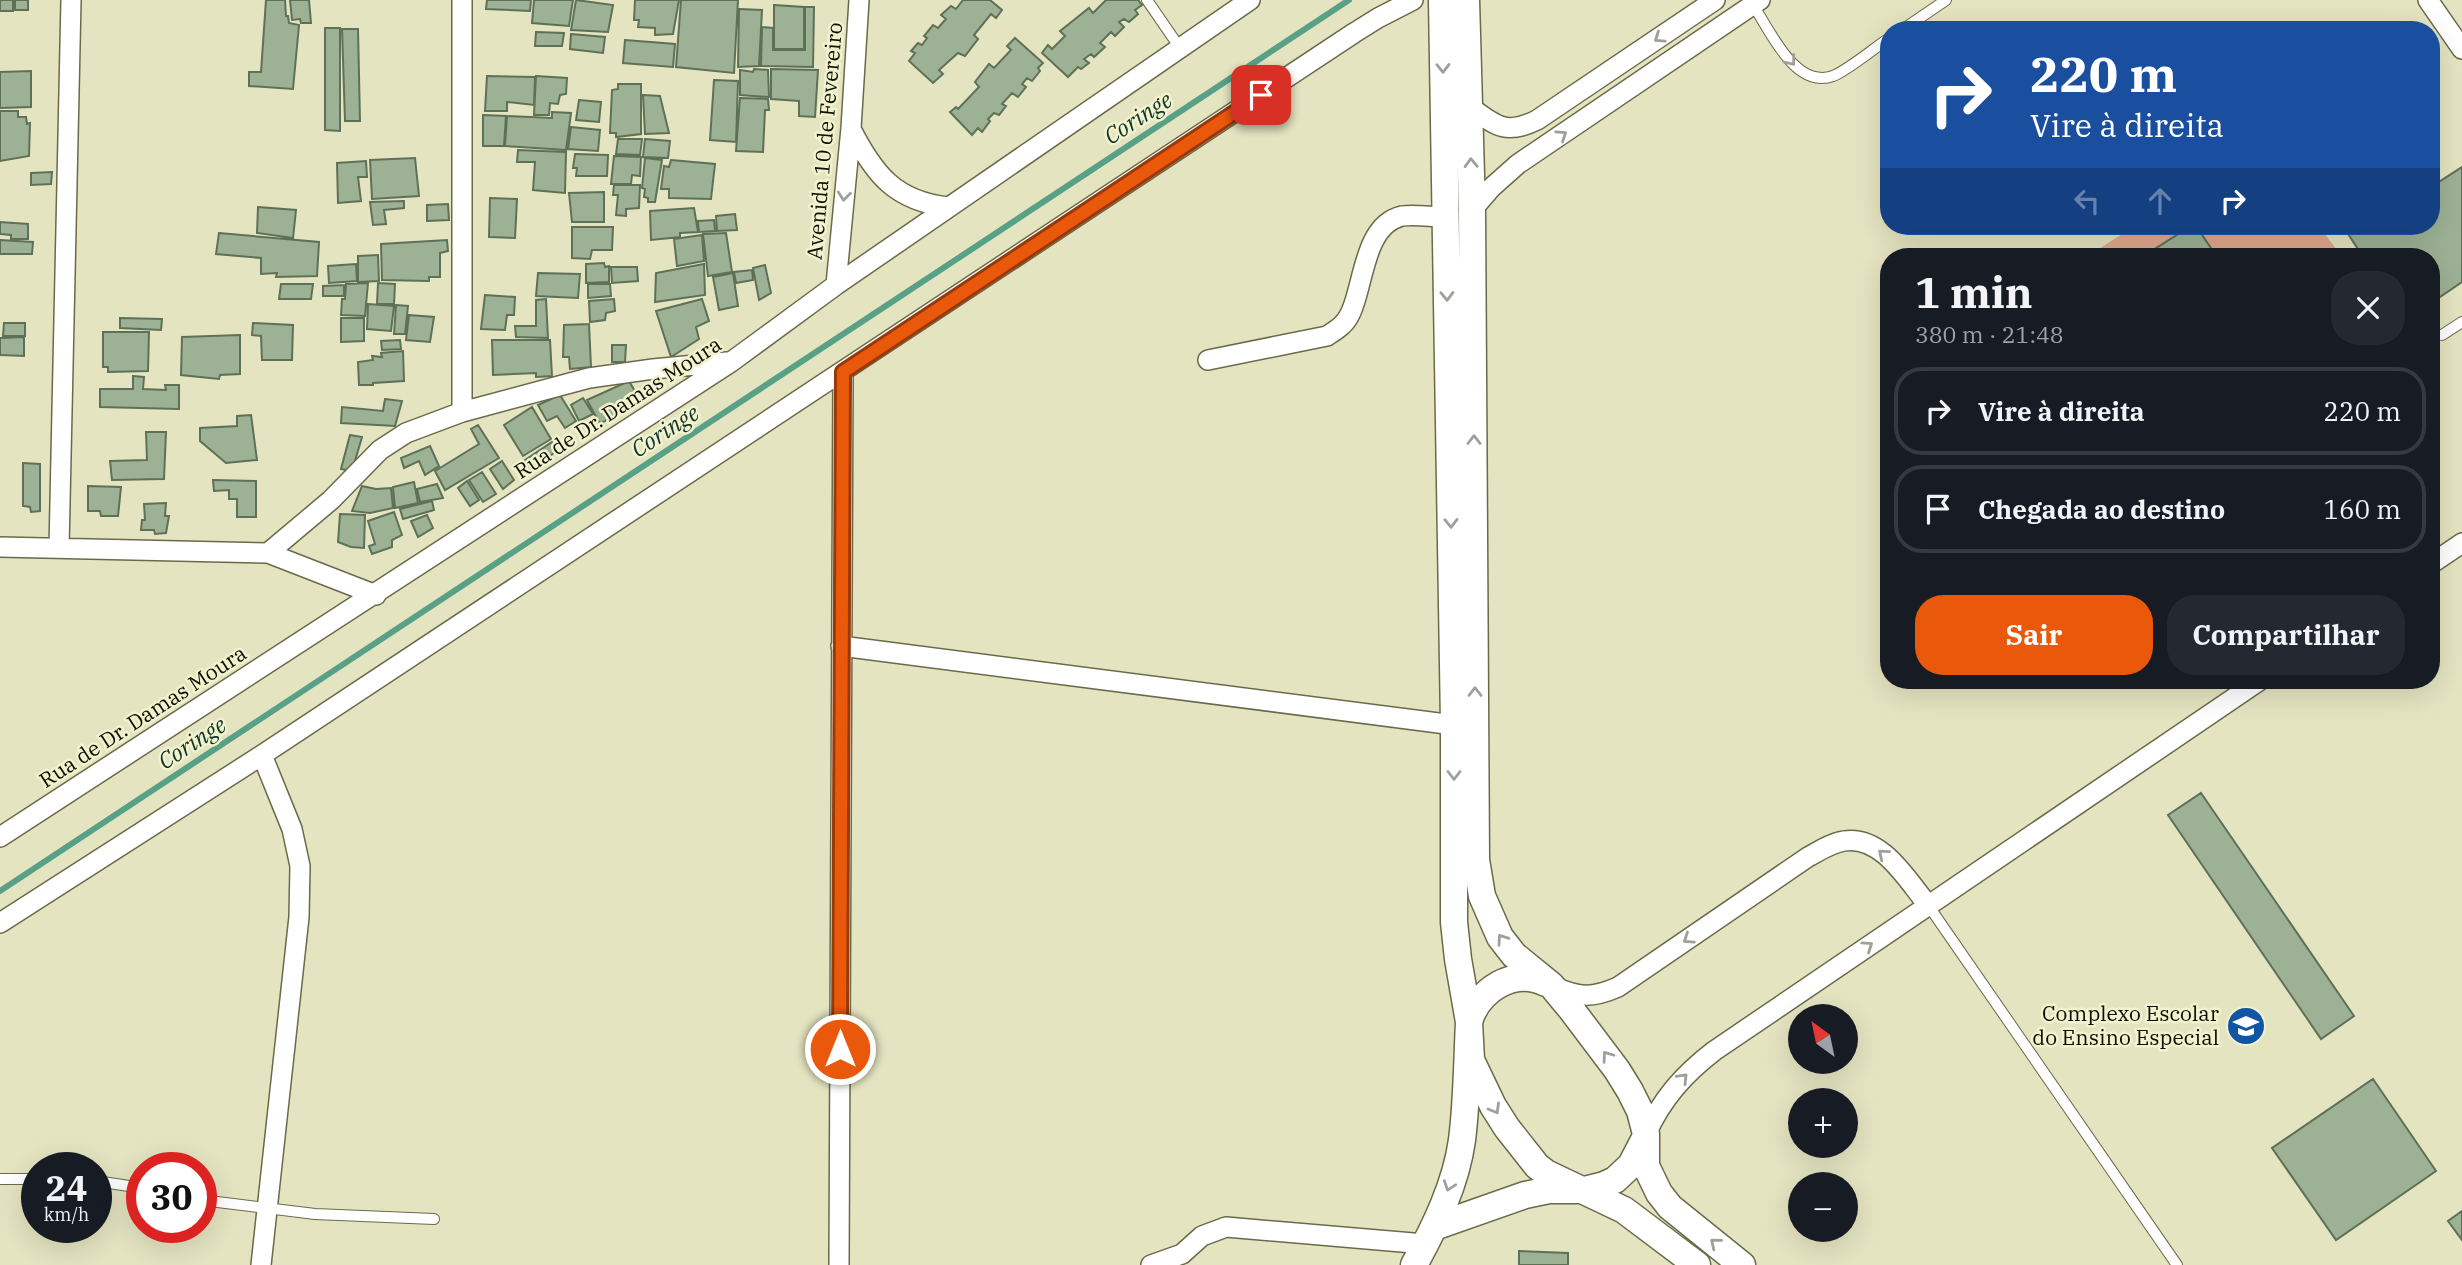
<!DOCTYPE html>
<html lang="pt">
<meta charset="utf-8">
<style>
body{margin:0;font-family:"IBM Plex Serif",serif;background:#242831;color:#f1f3f6;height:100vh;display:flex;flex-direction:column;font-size:26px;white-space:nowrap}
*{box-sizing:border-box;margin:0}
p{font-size:23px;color:#9ea1a6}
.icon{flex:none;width:38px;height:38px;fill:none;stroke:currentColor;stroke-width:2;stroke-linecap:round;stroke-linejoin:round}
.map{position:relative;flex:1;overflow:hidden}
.panel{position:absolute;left:1880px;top:248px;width:560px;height:441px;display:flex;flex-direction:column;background:#171b24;border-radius:28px;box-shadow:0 7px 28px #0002}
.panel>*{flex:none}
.guide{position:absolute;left:1880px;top:21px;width:560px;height:214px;border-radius:28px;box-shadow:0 7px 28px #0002;background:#1a4fa0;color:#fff;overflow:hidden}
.needle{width:46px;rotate:327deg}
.tools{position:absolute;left:1788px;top:1004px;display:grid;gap:14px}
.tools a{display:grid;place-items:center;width:70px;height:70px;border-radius:50%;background:#171b24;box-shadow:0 7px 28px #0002;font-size:35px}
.speed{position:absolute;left:21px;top:1152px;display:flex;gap:14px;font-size:35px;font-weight:700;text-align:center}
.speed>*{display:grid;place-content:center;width:91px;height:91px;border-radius:50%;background:#171b24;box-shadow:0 7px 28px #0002;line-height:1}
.speed small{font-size:18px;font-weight:400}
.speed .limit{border:10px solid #d22;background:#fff;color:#111}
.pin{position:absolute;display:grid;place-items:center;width:60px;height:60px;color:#fff;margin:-30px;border-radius:14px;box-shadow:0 4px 10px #0006}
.me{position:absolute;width:77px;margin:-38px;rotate:0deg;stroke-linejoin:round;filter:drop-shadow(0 0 5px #0008)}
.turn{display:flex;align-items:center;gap:24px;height:147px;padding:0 35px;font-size:32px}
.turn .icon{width:91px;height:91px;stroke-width:2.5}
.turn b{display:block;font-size:49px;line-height:60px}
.lanes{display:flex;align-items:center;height:66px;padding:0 35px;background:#0003;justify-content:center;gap:35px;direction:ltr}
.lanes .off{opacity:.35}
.round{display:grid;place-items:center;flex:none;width:74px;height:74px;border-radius:28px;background:#242831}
.headline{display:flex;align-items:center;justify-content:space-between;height:119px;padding:0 35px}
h1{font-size:42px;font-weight:700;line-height:52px}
.button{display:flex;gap:14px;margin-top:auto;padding:14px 35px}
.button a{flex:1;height:80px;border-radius:28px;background:#ea580c;color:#fff;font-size:28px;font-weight:700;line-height:80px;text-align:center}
.button a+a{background:#242831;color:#f1f3f6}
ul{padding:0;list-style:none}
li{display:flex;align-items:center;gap:21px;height:88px;margin:0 14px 10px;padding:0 21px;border:4px solid #363941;border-radius:28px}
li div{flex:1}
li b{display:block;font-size:26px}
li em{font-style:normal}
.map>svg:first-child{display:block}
.green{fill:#e2a98c}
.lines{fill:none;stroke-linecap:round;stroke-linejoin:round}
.stream{stroke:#58a186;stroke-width:6}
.building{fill:#9db295;stroke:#5e7157;stroke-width:2}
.lane-casing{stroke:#6a6a4b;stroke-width:12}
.street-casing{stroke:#6a6a4b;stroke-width:22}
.secondary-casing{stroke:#6a6a4b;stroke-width:29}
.lane{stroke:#fff;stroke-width:10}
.street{stroke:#fff;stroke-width:19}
.secondary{stroke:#fff;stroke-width:26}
.oneway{stroke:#9f9f9b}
.route-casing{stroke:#983908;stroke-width:18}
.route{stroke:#ea580c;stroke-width:12}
.labels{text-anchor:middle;stroke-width:5;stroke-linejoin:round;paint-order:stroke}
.street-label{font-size:21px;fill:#0f0f04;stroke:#f1f2ce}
.poi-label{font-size:21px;fill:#0f0f04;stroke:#f1f2ce;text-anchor:end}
.water-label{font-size:23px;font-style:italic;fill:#133529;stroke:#f1f2ce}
</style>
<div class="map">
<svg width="2462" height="1265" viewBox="0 0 2462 1265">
<rect width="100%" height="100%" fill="#e4e4c1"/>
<path class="green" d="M2135,226H2319L2342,257H2086Z"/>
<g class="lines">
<path class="stream" d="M0,891L1349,0"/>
</g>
<path class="building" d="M0,0H13V11H0Z
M15,0H28V10H15Z
M266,0H285L286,16H288L289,23L299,25L293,89L249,86V72H261Z
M290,0H309L311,23H301L300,19L292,20Z
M487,0H531L530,11L486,9Z
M534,0H573L569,26L532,23Z
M576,0L613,5L608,32L571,30Z
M635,0H679L673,34L655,35V28L638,27L639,20H634Z
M681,0H738L734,73L676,67Z
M963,0H990L1002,10L996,18L991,14L974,35L978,39L965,56L958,53L939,70L943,74L933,83L909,61L915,53L911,51L918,43L922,45L927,38L924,36L933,25L938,28L946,19L941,15L951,6L956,9Z
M1106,0H1138L1142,5L1135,10L1138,14L1129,22L1124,19L1119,22L1124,27L1115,36L1111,32L1100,43L1105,47L1094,57L1091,54L1084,59L1089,63L1081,69L1078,67L1068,77L1042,53L1048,45L1052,49L1065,36L1060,31L1089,8L1093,13Z
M774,5L804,7V49H774Z
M805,7H814L813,67L761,66L762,27L773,28V50H805Z
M739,9L762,10L759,66L738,67Z
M325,28H340V131L325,130Z
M342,29H358L360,121H345Z
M536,32L564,33L562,46H535Z
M571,34L605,37L603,53L570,49Z
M1015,38L1043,63L1038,68L1040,71L1032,81L1027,78L1022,84L1026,87L1018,97L1012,93L1002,104L1006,106L999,115L994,113L988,119L990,121L982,132L978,128L972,135L950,112L956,107L958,109L979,87L975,82L989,64L994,68L1011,50L1007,46Z
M625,40L675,44L673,67L623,63Z
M754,69L768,70L769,97L740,95V70L753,72Z
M771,69L818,70L815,117L799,116V101L771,99Z
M31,71V107L0,108V72Z
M487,76L535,77L534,105L507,102V111H485Z
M536,76L567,78L566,94L560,95L558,104L550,103L549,115H534Z
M714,80L738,81L736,142L710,140Z
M618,84H641V134L616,137V133H610L612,90L618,89Z
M643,95L660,96L669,133L645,134Z
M740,98L768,99L769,110H765L763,152L736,151Z
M579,100L601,102L599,122L576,120Z
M0,111H18V117H26L27,124L30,123L29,156L0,161Z
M552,112L571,113L566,150L505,146L507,116L552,118Z
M483,115L506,116L504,146H483Z
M571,127L600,130L598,151L568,149Z
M618,139H642L640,155L616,154Z
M645,139L670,141L668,158L643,157Z
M518,150L566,152L565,193L533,190L535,162H517Z
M575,154L608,155L607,176H576L577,168H573Z
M614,156L641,157L640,176L632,175L631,184H611Z
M415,158L419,196L372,199L370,160Z
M645,158L662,160L655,202H648V198L644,197L645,189L642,188Z
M671,160L715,164L711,199L669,198V189H661L664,166L669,167Z
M366,161L367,177H358L361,201L338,203L337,163Z
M2462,167V282L2431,303V257H2363L2343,226H2431V187Z
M52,172L51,184L31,185V173Z
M614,185H640L639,208L626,209V216L616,215L618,195H613Z
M604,192V222H572L569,193Z
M490,198L517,199L515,238L489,237Z
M404,201V208L384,210L386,224L373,225L370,202Z
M448,204L449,220L427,221V205Z
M258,207L296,210L293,238L257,233Z
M694,208L698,232L680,233V237L651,240L650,211Z
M735,214L737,230L717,231L716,216Z
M714,220L715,231L699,232L698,221Z
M0,222L28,224V239H11V235L0,234Z
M2191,226H2196L2217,257H2142Z
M572,227H613L612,250H592L590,259L572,258Z
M219,233L319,242L317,276L276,277L277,273L261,274V258L216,254Z
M726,233L732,272L708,276L703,234Z
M702,235L704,261L677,266L674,239Z
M0,240L33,242L32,254H0Z
M447,240L448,251L440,253V277H429V281L382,280L381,244Z
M378,255L379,281L358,282V256Z
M604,263L605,267L609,266V282L586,283V264Z
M356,264L357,281L329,283L328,266Z
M704,264L705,295L655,302L656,273Z
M765,265L771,293L759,300L753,268Z
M611,267H637L638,281L612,283Z
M752,270L753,280L736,283L734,272Z
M538,273L580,274L578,298L536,296Z
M733,273L738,306L719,310L713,277Z
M368,283L365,316L341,315L342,299H345L346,284Z
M378,283L395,284L394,304H377Z
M281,284H313L311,299H279Z
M588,284H610L611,296L588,298Z
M344,285V296H323V286Z
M485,295L515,297L514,315H507L505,330L481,329Z
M546,299L548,338L516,337L515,326H536V300Z
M614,299L615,311L606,313L605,320L590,322L589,301Z
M702,299L709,321L696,327L699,339L671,357L656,311Z
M368,304L394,306L391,331L367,329Z
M396,305L408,306L405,334H394Z
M409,315L434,317L430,342L406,340Z
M120,318L162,319L161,330L120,328Z
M341,318H364V341L341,342Z
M4,323H25V336H3Z
M253,323L293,325L292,360H262L261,336L252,335Z
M589,324L591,367L570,369L569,357H563L564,325Z
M103,332H149L148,371L108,372V367H103Z
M240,335V374L220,375L219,379L181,375L182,337Z
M24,337V356L0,355V338Z
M400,340L401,349L382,350L381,341Z
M492,340H550L552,376L536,377V373L493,375Z
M612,345H626L625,362H612Z
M403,351L404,381L373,383V385H359L358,362L373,360L372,356L382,357L381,353Z
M133,376L144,377L143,389L166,390L165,385H179V409L100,407V389H133Z
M629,381L640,400L600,424L587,400Z
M560,395L576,421L565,428L557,416L547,421L538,405Z
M583,398L593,414L579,421L571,405Z
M385,399L402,401L395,426L341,423L342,407L383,411Z
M532,407L551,439L523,456L504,425Z
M251,415L257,460L226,463L200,441V428L237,426V416Z
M478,425L499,458L445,490L435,471L479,444L471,429Z
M146,432H166L164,479L112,480L110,461L147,460Z
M350,435L362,437L352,471L341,469Z
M552,442L557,451L531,469L525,460Z
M430,446L439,466L425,475L419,461L404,468L401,458Z
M502,461L514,480L503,489L490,469Z
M23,463L40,464V511L31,512L30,507L23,506Z
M482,472L496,494L483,502L469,480Z
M213,480L256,481V517H237V499H229V490L214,491Z
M467,481L479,500L470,506L458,488Z
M414,482L418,503L395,508L393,487Z
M437,484L443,498L420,502L417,489Z
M88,486L121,487L118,516H101L100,511H88Z
M362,486L376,489L391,488L393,508L370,513L352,511Z
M432,501L434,510L403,519L400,509Z
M166,503L165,516H169L166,533L155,534L154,530H141L142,520H145L144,504Z
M394,512L402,535L392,540V547L372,554L369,546L375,544L368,521Z
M340,514L365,515L364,548L351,547L338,542Z
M427,515L433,528L418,537L411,521Z
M2201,793L2354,1016L2321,1039L2168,815Z
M2373,1079L2436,1171L2336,1240L2272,1148Z
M2462,1211V1240L2448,1221Z
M1519,1251L1568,1253V1265H1519Z"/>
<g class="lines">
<defs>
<path id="lane" d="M1147,0L1180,48
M1753,5C1770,30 1795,90 1833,76C1848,70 1873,49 1888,39
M1902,30L1946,0
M2442,335L2462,322
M1928,905L2177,1265
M0,1179H37
M96,1181L142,1188
M201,1200L315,1214L434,1219"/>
<path id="street" d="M462,0V412
M2428,0L2462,49
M1469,106C1495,125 1505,136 1537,120L1715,0
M851,129C874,174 895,201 948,207
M1472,210L1491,188L1518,164L1760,0
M836,285L851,128L859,0
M1208,360L1327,336C1336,330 1345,325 1350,314C1364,287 1363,225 1402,216C1415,214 1432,217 1446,217
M0,547L268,553L376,595
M59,548L71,0
M268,553L331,500L380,450L406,433L462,412L589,378L653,369L727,362
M2431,564L2462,543
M841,646L1454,725
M0,837L731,362L836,285L1250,0
M0,923L262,755L1354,33L1378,18L1413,0
M1555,987C1580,998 1593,998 1618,987L1808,857C1819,851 1831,843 1844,841C1882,835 1907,880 1928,905
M1646,1134C1662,1099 1683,1075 1714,1051L2259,681
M261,1265L299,917L300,866L292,829L262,755
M839,1265L843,372
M1151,1265L1182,1254L1202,1236L1226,1227L1425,1244"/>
<path id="secondary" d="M1442,0L1454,725V922L1458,959L1469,1022L1471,1060L1493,1106L1507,1128L1537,1166L1546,1173L1624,1210L1697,1265
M1466,0L1472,210L1476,860L1482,896L1500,937L1514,955L1551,985L1571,1009L1617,1070L1630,1091L1640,1111L1646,1134V1166L1659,1193L1670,1207L1742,1265
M1434,1227L1525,1195L1549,1190H1584L1604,1185L1615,1180L1631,1165L1644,1140
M1414,1265C1435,1227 1456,1184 1462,1140C1467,1101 1467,1061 1469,1022C1478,990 1514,967 1546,983"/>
</defs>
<use href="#lane" class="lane-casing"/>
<use href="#street" class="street-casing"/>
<use href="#secondary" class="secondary-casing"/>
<use href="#lane" class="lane"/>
<use href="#street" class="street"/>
<use href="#secondary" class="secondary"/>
</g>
<defs><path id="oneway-chevron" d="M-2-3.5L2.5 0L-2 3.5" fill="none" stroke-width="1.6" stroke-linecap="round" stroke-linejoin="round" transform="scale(1.75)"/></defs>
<g class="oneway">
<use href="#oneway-chevron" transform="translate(1659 38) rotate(146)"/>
<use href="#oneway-chevron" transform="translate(1791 61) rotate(52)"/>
<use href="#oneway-chevron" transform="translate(1443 68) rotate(89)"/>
<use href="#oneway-chevron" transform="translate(1562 135) rotate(-34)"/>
<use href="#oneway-chevron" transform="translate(1471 163) rotate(-92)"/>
<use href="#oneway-chevron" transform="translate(844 196) rotate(96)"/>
<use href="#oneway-chevron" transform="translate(1447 296) rotate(89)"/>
<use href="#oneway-chevron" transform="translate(1474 440) rotate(-90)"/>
<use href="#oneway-chevron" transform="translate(1451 523) rotate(89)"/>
<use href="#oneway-chevron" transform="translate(1475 692) rotate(-90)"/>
<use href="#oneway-chevron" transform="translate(1454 775) rotate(90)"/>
<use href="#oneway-chevron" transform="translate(1883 854) rotate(-140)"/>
<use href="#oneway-chevron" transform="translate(1502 939) rotate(-125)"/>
<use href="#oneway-chevron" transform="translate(1688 939) rotate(146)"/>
<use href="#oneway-chevron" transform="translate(1868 946) rotate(-34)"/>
<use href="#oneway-chevron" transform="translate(1607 1056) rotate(-126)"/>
<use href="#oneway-chevron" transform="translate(1683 1078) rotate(-46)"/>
<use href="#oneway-chevron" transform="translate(1495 1109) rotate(60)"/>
<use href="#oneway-chevron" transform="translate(1449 1186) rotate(109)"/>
<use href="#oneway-chevron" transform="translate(1715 1243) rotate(-141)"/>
</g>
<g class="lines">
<defs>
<path id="route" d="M840,1049L843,372L1261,95"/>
</defs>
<use href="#route" class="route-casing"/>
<use href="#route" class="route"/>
</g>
<defs>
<symbol id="school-disc" viewBox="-11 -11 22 22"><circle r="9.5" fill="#1255a5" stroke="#f1f2ce"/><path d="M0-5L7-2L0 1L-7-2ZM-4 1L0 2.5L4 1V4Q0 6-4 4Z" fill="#fff"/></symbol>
</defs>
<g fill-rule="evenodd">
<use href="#school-disc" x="2224" y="1004" width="44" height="44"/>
</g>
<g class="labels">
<g class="street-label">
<text transform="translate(825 141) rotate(-85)" y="7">Avenida 10 de Fevereiro</text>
<text transform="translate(618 408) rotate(-33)" y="7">Rua de Dr. Damas Moura</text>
<text transform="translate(143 717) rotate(-33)" y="7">Rua de Dr. Damas Moura</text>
</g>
<g class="poi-label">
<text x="2219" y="1021">Complexo Escolar<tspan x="2219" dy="24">do Ensino Especial</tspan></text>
</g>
<g class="water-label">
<text transform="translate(1138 118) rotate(-33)" y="8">Coringe</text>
<text transform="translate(665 431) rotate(-33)" y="8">Coringe</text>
<text transform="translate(192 743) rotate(-33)" y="8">Coringe</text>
</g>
</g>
</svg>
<div class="tools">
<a><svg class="needle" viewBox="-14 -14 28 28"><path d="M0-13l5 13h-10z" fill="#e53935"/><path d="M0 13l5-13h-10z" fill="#9ea1a6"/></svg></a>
<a>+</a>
<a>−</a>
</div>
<div class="speed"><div>24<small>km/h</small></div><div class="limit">30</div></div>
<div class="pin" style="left:1261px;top:95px;background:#d93025"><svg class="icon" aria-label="arrive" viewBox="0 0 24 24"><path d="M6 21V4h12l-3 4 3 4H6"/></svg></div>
<svg class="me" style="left:840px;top:1049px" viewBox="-20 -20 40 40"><circle r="17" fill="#ea580c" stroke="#fff" stroke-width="3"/><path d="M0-11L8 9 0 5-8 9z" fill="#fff"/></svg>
<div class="guide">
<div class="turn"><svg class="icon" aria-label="right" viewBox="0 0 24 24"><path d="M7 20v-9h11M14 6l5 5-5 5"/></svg><div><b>220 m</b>Vire à direita</div></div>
<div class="lanes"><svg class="icon off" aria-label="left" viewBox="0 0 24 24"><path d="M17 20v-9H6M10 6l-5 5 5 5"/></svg><svg class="icon off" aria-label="ahead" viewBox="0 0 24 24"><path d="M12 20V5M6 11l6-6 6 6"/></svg><svg class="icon" aria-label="right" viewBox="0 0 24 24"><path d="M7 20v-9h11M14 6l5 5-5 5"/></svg></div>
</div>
<section class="panel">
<div class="headline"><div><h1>1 min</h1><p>380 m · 21:48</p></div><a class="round"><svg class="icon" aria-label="close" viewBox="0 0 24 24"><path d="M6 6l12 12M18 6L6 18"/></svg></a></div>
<ul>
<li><svg class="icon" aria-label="right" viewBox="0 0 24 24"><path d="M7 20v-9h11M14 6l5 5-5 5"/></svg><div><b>Vire à direita</b></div><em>220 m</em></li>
<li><svg class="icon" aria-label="arrive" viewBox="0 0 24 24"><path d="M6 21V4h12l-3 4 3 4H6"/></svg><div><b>Chegada ao destino</b></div><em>160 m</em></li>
</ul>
<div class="button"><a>Sair</a><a>Compartilhar</a></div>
</section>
</div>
